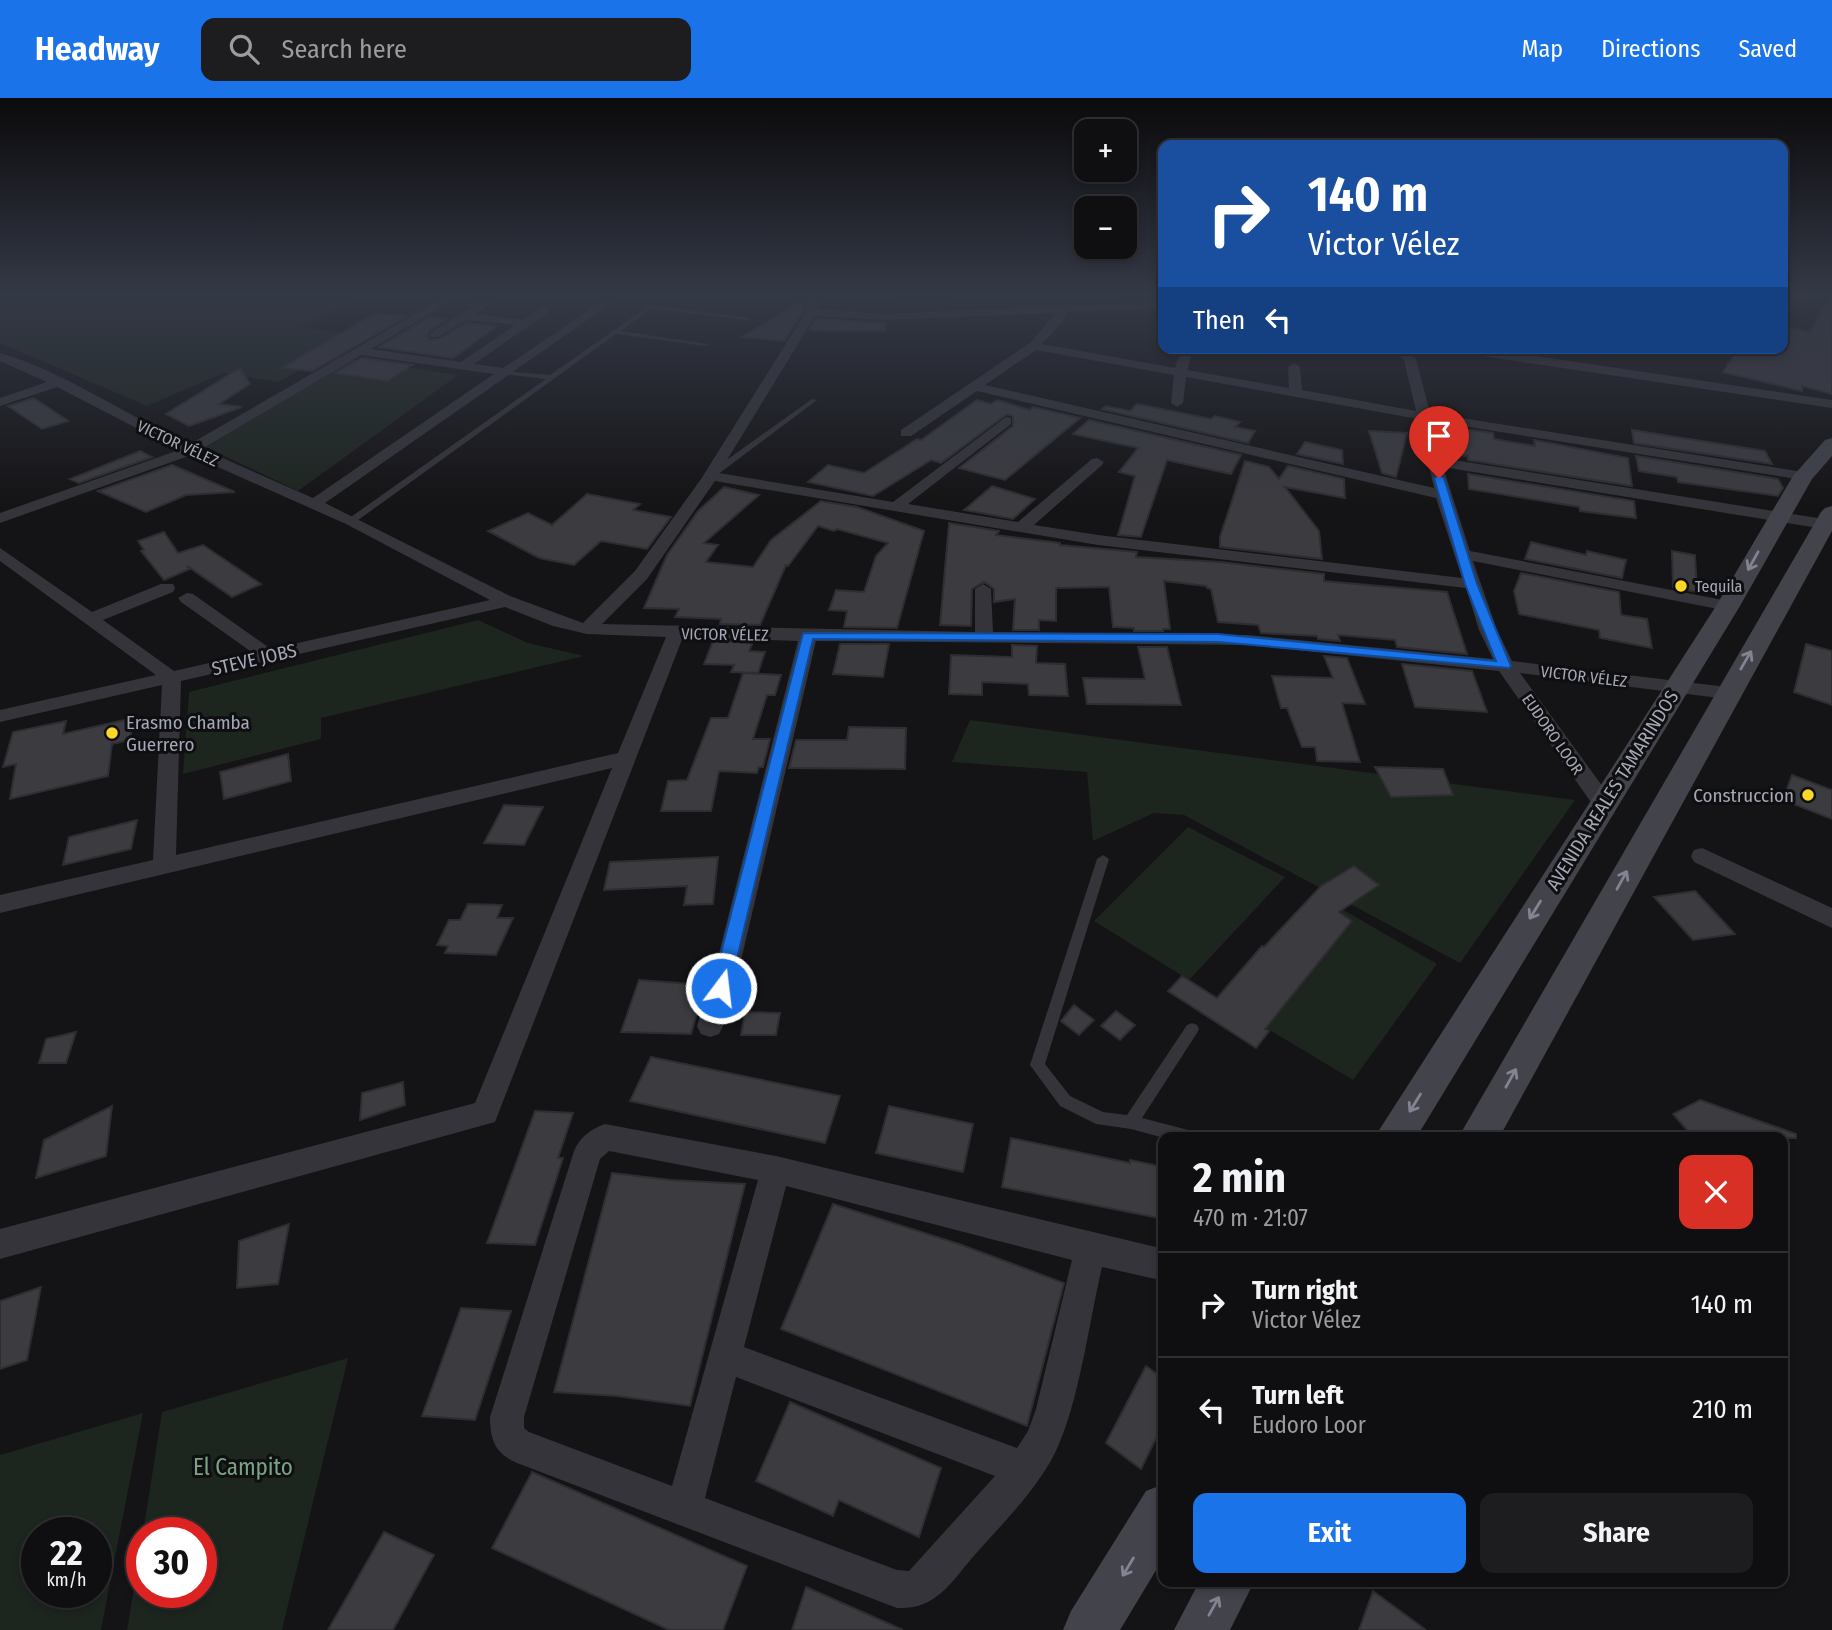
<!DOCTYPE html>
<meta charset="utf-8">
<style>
body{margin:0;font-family:"Fira Sans Condensed",sans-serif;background:#1d1c1e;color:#f1f3f6;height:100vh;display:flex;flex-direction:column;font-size:26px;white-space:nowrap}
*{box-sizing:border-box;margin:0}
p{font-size:23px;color:#9b9c9f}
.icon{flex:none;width:38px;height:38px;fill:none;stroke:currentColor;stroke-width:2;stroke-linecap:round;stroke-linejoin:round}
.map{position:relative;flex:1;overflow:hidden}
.drawer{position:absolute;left:1158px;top:1034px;width:630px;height:455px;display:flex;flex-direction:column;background:#0f0e10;border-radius:14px;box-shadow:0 4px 10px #0003,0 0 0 2px #2f2e30}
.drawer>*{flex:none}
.top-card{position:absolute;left:1158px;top:42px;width:630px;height:214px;border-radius:14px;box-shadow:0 4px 10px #0003,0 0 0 2px #2f2e30;background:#1a4fa0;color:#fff;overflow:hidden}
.buttons{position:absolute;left:1074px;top:21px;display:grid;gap:14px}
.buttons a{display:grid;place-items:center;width:63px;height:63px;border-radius:14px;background:#0f0e10;box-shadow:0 4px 10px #0003,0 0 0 2px #2f2e30;font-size:35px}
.speed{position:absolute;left:21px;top:1419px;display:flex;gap:14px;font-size:35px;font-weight:700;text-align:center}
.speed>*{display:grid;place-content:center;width:91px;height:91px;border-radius:50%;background:#0f0e10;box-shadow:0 4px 10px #0003,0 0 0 2px #2f2e30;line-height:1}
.speed small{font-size:18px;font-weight:400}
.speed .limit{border:10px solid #d22;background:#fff;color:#111}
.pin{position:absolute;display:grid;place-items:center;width:60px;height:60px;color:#fff;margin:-72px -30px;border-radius:50% 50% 50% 0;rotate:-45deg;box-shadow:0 0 7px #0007}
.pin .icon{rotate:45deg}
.me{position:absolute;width:77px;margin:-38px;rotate:15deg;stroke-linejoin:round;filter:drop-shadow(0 0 5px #0008)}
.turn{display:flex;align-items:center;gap:24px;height:147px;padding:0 35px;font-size:32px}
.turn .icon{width:91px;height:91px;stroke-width:2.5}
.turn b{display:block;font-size:49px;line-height:60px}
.then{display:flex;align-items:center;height:66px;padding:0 35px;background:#0003;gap:14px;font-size:26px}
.round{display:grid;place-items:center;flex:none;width:74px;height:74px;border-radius:14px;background:#1d1c1e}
.head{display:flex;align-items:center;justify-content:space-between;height:119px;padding:0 35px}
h1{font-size:42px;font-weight:700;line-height:52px}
.button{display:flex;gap:14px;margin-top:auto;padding:14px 35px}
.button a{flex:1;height:80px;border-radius:14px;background:#1a73e8;color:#fff;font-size:28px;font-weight:700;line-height:80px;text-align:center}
.button a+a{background:#1d1c1e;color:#f1f3f6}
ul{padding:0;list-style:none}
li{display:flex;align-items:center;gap:21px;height:105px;padding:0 35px;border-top:2px solid #2f2e30}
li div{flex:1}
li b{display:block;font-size:26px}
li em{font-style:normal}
header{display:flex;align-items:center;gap:42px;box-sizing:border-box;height:98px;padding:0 35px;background:#1a73e8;color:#fff}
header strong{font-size:33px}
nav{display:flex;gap:38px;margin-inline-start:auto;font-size:24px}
.search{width:490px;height:63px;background:#1d1c1e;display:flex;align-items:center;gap:18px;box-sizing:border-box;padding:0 24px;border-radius:14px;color:#9b9c9f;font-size:26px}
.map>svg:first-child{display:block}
.built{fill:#201f22}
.green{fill:#1d251f;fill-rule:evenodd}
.building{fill:#3b3b40;stroke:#2e2d31;stroke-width:2}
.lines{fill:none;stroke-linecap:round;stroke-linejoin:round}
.service{fill:#34343a;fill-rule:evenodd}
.minor{fill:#34343a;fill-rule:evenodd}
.secondary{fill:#42434b;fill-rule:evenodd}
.oneway{stroke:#828491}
.route{fill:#1a73e8;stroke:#114b97;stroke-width:2}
.poi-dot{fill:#fcd725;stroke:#0f0e10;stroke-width:2.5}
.labels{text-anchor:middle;stroke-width:6;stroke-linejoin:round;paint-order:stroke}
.far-street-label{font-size:16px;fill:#a4a7b6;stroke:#0f0e10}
.far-poi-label{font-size:16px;fill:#a4a7b6;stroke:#0f0e10;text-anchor:start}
.street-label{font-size:19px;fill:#a4a7b6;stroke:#0f0e10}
.poi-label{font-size:19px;fill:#a4a7b6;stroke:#0f0e10;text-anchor:start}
.near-park-label{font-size:23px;fill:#7aa383;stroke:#0f0e10}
</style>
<header>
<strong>Headway</strong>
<div class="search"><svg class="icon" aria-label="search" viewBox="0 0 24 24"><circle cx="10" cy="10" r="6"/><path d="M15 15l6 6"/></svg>Search here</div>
<nav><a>Map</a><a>Directions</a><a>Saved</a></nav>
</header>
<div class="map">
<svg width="1832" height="1532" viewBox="0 0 1832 1532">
<rect width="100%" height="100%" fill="#141315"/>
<path class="built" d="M896,195H1164V197L902,207Z"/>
<path class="green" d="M20,195H366L367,196L299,229L363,238L278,284L223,275L147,308L0,245V196Z
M352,261L458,277L298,393L206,349Z
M478,522L528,545L584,558L321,620V641L183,676L189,594Z
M970,622L1575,702L1460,865L1184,717L1154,715L1093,743L1087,674L952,664Z
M1188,729L1285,779L1189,882L1094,823Z
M1328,803L1437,866L1353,982L1243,916Z
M348,1260L282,1532H127L142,1442V1494H201V1435H143L162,1314Z
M143,1315L101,1532H0V1357ZM96,1435V1494H37V1435Z"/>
<path class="building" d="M1832,195V296L1802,288V293L1723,274L1739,250H1783V228L1810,234Z
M801,204L804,205L803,213L784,243L742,239Z
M374,216L407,218L312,273L281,270Z
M428,220L447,221L429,233L427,239L430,242L439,241L467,225L497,228L453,260L379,249Z
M816,221L886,225L885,233L810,232Z
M362,260L412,267L388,283L335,275Z
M240,270L250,286L219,306L242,309L189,328L166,316Z
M34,300L68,323L42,331L8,308Z
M977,302L991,306L997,302L1030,312L1033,309L1080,320L1005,382L959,370L1013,328V318L1007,316L941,365L931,362L873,398L808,384L828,367L864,375L917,341L921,342Z
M1137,306L1211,321L1215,318L1240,324L1235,329L1255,333L1248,345L1102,311L1106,308L1130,313Z
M1089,322L1241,357L1231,376L1167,362L1141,439L1118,437L1135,378L1119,374L1138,350L1073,336Z
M1456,330L1493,335L1494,341L1535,348L1534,342L1628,360L1632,388L1468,362V358L1457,357Z
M1632,332L1765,353L1772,366L1634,345Z
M1369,333L1407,335L1396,379L1382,375Z
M1305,344L1342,352L1343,366L1297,356Z
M140,353L152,359L79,385L70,381Z
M1636,358L1778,381L1783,390L1778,398L1678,384L1677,379L1639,373Z
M1245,363L1269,369L1279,381L1288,368L1344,381L1345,400L1285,389L1319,433L1322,461L1220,449V439Z
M172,367L235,394L186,397L146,414L98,393Z
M1468,376L1634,403L1636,420L1580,413L1579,409L1469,391Z
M992,388L1035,401L1013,421L964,412Z
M724,389L759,397L704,445L718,447L706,464L753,469L771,442L821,403L857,409L924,433L897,530L844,529L847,513L829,512L836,492L864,494L876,458L888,445L837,431L834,433L818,428L788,468L786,467L760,527L720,526L721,521L675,519L679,511L644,510L667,457L698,413Z
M587,396L640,406L633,412L671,419L647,451L601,443L574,467L539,460L488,433L528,415L552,427Z
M949,425L999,433L996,437L1060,445V447L1137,454L1136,459L1221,464L1324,476V483L1447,494L1467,556L1397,549L1395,542L1338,537L1340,543L1318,541L1317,538L1261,535L1258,527L1218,524L1211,491L1207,490L1206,488L1164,483L1170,531H1163V533H1134V530L1113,529L1109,489L1056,490V523L1039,522V532H1013L1015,501L994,504V491L984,484L972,491L971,528L940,527Z
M164,434L178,455L203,447L261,486L232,499L187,468L190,471L164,482L141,453L144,452L138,443Z
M1531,444L1586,457L1587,453L1626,462L1622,480L1525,461Z
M1672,453L1695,457L1697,494L1673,489Z
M1521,475L1619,494L1621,517L1647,521L1652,550L1600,540L1599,532L1519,516L1514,493Z
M713,543L753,544L749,553L765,554L758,575L731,574L734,567L704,566Z
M840,546H889L883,579L833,576Z
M1806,546L1832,553V607L1794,594Z
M1012,547L1037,548L1036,565L1065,566L1068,598L1029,597L1028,586L982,584V597L949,596L951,557L1012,559Z
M1138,549H1167L1181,607L1087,606L1083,580L1145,581Z
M1324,558L1347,560L1365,606L1342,605L1360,664L1317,663L1315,649H1302L1287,610H1281L1272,578L1333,580Z
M1402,566L1472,573L1487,614L1415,609Z
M743,575L781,577L775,597H767L753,641H770L763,669H759L757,675L719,673L711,713H661L668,683L687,682L711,620H728Z
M133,620L130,642L112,646L108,678L10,701L16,666L3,669L13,634L66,623L63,636Z
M849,629L906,630L905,671L789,670L796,642H847Z
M288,656L291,683L224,701L220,674Z
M1375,669L1443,671L1453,697L1391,699Z
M1792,677L1832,692V721L1783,702Z
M504,707L543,709L524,747L484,745Z
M137,722L131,751L63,767L69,739Z
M718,759L713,806L684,807L687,788L604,792L610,764Z
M1354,768L1379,787L1339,814L1352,823L1265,931L1269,933L1256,950L1168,893L1182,878L1217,900L1262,848L1264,849L1321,788Z
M1695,793L1735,836L1693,842L1654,799Z
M468,806L502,807L497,820H513L496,857L445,855L448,848L437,847L449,822H460Z
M639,882L705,887L691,936L621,934Z
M1074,907L1094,922L1079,937L1061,923Z
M1116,913L1135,927L1120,942L1101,928Z
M745,914L780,915L776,937H741Z
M76,934L66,965H39L46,941Z
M651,959L840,998L825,1045L630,1003Z
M403,984L405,1007L360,1022L362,995Z
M1700,1002L1796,1036V1040H1694L1673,1016Z
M112,1008L106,1058L36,1080L44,1042Z
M889,1008L973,1026L963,1074L876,1055Z
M535,1013L573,1015L558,1060H563L535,1147L487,1145Z
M1011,1040L1130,1065V1062L1164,1069V1121L1002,1089Z
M612,1075L671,1082L745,1086L690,1308L617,1298L554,1294Z
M833,1106L959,1146L1064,1185L1027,1328L781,1231Z
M289,1126L278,1186L237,1190L239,1143Z
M41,1189L27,1262L0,1271V1203Z
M461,1210L511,1213L475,1322L422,1318Z
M1146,1268L1164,1281V1324L1141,1371L1106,1345Z
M790,1304L941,1370L919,1439L839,1402L833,1418L756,1383Z
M532,1374L747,1468L723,1532H669L492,1450Z
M384,1434L434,1457L393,1532H328Z
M806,1489L903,1532H792Z
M1373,1493L1426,1532H1359Z"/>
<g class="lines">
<path class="service" d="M856,195H862L864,197L859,198Z
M975,195H1145L1076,200L978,197Z
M650,207L751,220L748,222L651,211L621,233L708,246L705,248L616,236L354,425H348V421L546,281L504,276L502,275V273L550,277Z
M812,301L817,302L713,380H707V376Z
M1103,757L1109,761L1045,966L1070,998L1103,1014L1127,1017L1187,927L1192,925L1197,927L1199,931L1197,935L1142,1020L1192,1033L1197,1035L1199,1040H1164L1131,1031L1096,1026L1060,1008L1030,967L1097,761Z"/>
<path class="minor" d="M452,195H464L371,251L461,264L515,227L466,222L438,239H430V235L492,197L497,200L496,202L475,216L523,222L542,209H550V213L474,266L503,270L615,195H626L325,405L510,498L583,525L635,473L701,381L806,214L808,195H818V211L883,216L1164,204V210L1067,214L1062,225L1042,246L1175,270L1180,255L1186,251L1192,255L1187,272L1289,290L1288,269L1294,265L1300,269L1302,292L1416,313L1404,262L1393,250H1406L1416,261L1430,315L1803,374L1810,378L1803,382L1432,323L1441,360L1824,421L1832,426L1824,431L1443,369L1470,453L1728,503L1737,508L1728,513L1473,463L1497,532L1512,563L1727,589L1737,595L1727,601L1520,575L1611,700L1614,705L1611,710L1603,712L1595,710L1499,573L1248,547L816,543L739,871L723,928L719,936L710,939L701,936L697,928L715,871L798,543L683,539L495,1024L0,1161V1131L475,1005L612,670L0,815V797L153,762L162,587L0,624V612L156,577L0,463V450L92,514L161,486H173L175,490L173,494L103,522L174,573L253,555L181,504L178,500L187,495L193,496L271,551L490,502L346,426L191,357L0,425V415L179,352L57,289L0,308V300L47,284L0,263V255C64,273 128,319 190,346ZM1056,215L1030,245L901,332V338H911L977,293L1436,400L1462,480L1098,437L1034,427L1102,367L1104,364L1097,360L1092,361L1018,424L908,406L1011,326V320L1006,319L893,404L719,375L815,218L883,222ZM1036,252L1174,277L1171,305L1177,309L1183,305L1186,279L1418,321L1434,390L985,287ZM361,257L494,276L313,400L202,351ZM715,383L1098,447L1466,490L1479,532L1493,561L1248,537L993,534L991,491L983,486L975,491V534L602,526L647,481ZM505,509L553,528L587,536L666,539L618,655L176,757L181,583Z
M640,195H730L731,197L726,200L645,198Z
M1449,250H1481L1832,302V310L1455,254Z
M1702,750L1832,810V830L1694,764L1691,758L1694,752Z
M605,1026L776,1058L1164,1151V1183L1102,1169C1089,1224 1079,1306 1055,1355C1035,1394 1001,1427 972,1460C950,1486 935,1512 897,1510L517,1365C495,1355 490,1342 490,1319L574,1053C580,1039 591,1031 605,1026ZM609,1053L758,1082L672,1388L529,1334L524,1330V1319L600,1061ZM786,1088L1072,1162L1036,1311L1028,1333L1017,1350L744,1249ZM736,1279L995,1378L909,1473L897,1472L705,1400Z"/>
<path class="secondary" d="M1832,340V358L1812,381L1740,508L1416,1040H1374L1716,508L1793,378L1825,342Z
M1832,408V433L1499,1040H1458L1821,414L1825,410Z
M1164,1386V1459L1120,1532H1063L1071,1513L1146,1393Z
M1199,1484H1254L1230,1532H1174Z"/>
</g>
<defs><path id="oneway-shaft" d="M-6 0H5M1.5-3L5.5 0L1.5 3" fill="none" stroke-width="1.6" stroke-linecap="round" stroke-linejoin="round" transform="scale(1.75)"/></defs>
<g class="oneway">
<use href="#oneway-shaft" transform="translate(1753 463) rotate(119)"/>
<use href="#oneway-shaft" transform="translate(1746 562) rotate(-60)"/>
<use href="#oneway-shaft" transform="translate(1622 782) rotate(-61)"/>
<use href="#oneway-shaft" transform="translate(1535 812) rotate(122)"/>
<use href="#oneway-shaft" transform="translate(1511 980) rotate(-61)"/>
<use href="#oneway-shaft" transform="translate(1415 1005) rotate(122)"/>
<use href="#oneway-shaft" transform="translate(1128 1469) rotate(121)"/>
<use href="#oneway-shaft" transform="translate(1214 1508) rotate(-61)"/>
</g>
<linearGradient id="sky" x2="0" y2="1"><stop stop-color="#0b0a0c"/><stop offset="0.48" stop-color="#343946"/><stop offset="1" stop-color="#343946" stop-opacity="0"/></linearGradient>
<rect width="1832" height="409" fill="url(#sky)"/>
<path class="route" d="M1439,377L1444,380L1477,486L1511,568L1509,570L1218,544L813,541L730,890L727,895L721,897L715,895L712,890L803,535L1218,536L1496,563L1465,486L1434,380Z"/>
<g class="poi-dot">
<circle cx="1681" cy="488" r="7"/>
<circle cx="112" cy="635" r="7"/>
<circle cx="1808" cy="697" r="7"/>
</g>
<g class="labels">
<g class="far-street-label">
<text transform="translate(178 345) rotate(25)" y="6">VICTOR VÉLEZ</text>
<text transform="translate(725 536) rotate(1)" y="6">VICTOR VÉLEZ</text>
<text transform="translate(1584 578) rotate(7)" y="6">VICTOR VÉLEZ</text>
<text transform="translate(1553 636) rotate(55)" y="6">EUDORO LOOR</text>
</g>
<g class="far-poi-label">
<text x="1695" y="494">Tequila</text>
</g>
<g class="street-label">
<text transform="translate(254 561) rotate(-13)" y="7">STEVE JOBS</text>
<text transform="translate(1612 692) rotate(-58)" y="7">AVENIDA REALES TAMARINDOS</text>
</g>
<g class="poi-label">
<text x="126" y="631">Erasmo Chamba<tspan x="126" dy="22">Guerrero</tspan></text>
<text x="1794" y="704" text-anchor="end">Construccion</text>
</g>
<g class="near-park-label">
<text x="243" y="1377">El Campito</text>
</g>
</g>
</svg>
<div class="buttons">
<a>+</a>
<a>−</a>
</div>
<div class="speed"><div>22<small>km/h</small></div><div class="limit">30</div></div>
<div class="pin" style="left:1439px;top:380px;background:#d93025"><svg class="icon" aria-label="arrive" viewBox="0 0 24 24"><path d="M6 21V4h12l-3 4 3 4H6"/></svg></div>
<svg class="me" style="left:721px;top:890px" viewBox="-20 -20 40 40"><circle r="17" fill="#1a73e8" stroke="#fff" stroke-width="3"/><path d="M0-11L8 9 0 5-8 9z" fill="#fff"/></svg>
<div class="top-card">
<div class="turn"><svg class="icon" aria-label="right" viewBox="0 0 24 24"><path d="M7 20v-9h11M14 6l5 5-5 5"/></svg><div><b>140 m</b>Victor Vélez</div></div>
<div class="then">Then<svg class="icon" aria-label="left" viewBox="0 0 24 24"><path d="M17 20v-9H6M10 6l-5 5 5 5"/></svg></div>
</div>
<section class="drawer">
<div class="head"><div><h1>2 min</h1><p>470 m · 21:07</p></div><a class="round" style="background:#d93025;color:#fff"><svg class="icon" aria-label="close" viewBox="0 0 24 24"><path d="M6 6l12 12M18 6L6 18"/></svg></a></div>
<ul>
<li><svg class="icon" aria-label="right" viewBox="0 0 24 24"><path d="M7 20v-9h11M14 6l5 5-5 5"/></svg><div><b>Turn right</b><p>Victor Vélez</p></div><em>140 m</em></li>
<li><svg class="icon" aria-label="left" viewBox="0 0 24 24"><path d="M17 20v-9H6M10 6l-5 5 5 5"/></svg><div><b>Turn left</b><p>Eudoro Loor</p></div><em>210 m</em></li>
</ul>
<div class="button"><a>Exit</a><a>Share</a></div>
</section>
</div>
